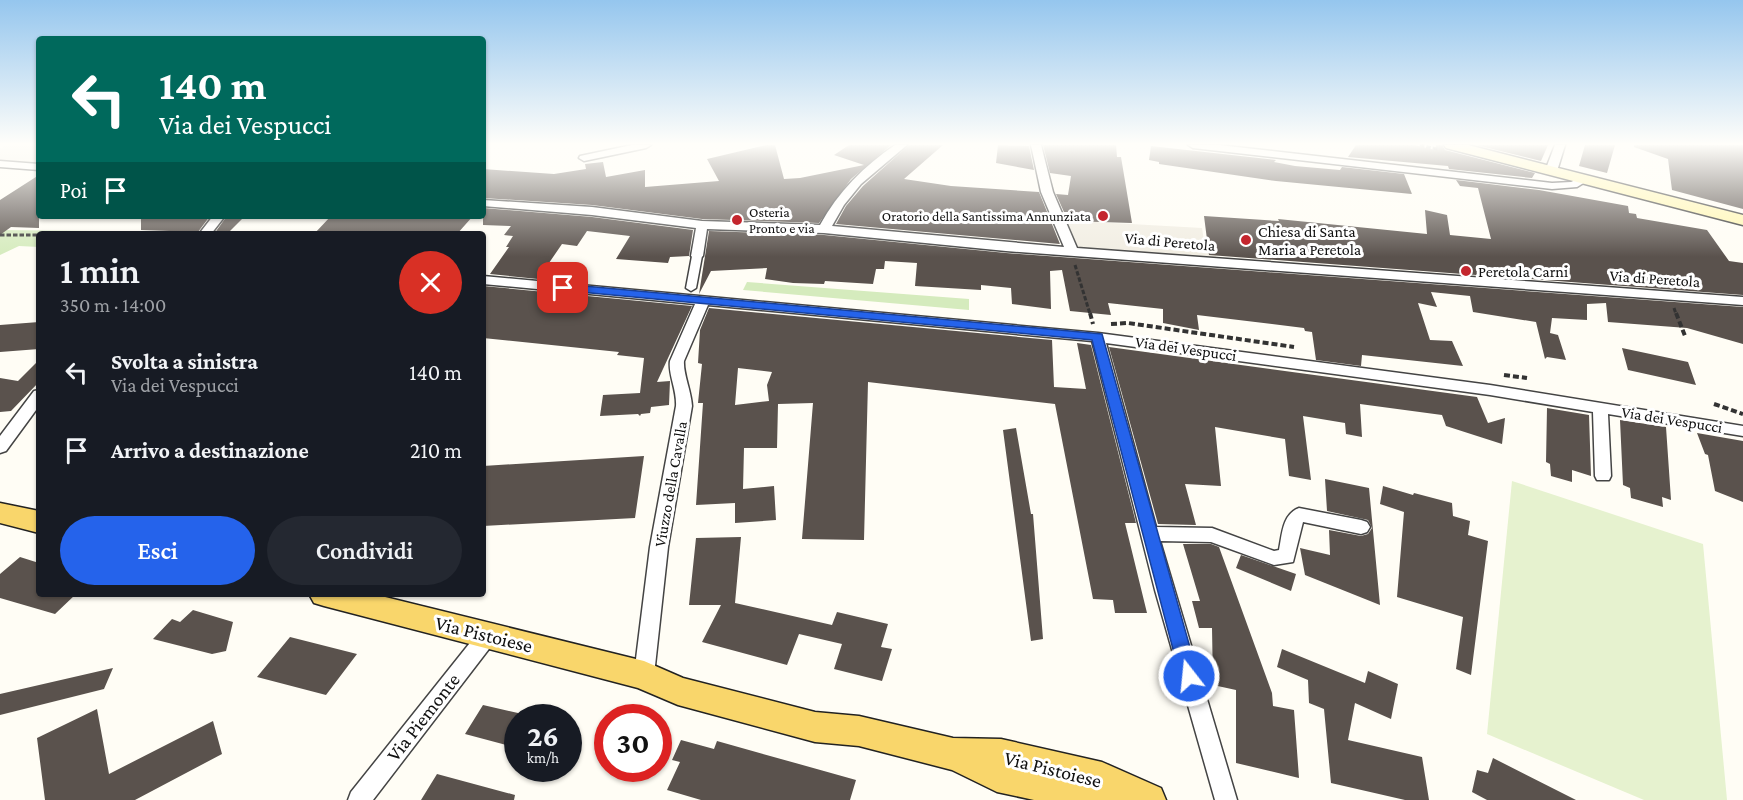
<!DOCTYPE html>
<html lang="it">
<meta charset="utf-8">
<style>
body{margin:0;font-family:"Crimson Pro",serif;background:#242831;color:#f1f3f6;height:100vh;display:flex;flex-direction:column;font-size:22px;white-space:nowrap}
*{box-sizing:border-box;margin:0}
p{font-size:20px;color:#9ea1a6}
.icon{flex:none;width:33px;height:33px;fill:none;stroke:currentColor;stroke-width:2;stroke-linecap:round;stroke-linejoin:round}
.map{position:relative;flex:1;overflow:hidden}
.panel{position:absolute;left:36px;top:231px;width:450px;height:366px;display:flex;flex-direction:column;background:#171b24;border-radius:6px;box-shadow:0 2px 4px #0004}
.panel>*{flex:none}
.top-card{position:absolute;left:36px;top:36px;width:450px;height:183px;border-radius:6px;box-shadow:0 2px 4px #0004;background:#00695c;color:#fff;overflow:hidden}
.speed{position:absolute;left:504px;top:704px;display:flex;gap:12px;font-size:30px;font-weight:700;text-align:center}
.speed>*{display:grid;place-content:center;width:78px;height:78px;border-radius:50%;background:#171b24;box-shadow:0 2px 4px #0004;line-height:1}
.speed small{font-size:15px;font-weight:400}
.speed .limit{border:9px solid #d22;background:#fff;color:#111}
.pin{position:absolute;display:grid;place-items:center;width:51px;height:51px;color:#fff;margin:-26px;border-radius:12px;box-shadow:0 3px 9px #0006}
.me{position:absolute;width:66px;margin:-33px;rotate:344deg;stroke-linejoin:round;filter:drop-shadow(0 0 4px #0008)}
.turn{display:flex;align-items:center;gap:21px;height:126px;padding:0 24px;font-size:27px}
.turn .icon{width:78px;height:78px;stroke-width:2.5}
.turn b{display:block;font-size:42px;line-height:51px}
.then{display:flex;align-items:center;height:57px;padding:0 24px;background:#0003;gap:12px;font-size:22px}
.round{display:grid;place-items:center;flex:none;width:63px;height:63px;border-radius:32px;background:#242831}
.overview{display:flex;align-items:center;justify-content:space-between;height:102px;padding:0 24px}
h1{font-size:36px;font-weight:600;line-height:45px}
.primary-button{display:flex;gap:12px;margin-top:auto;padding:12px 24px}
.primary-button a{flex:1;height:69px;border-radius:36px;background:#2563eb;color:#fff;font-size:24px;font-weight:600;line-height:69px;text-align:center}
.primary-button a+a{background:#242831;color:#f1f3f6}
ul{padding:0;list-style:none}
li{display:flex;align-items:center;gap:18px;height:78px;padding:0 24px}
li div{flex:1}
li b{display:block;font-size:22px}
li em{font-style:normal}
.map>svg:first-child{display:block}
.green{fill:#d5ebbd}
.pitch{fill:#e6f2cf}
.plaza{fill:#f1ede2}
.building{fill:#5a524d;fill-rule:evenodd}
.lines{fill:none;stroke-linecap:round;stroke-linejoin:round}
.pedestrian-casing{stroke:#444;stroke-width:3}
.minor-casing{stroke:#444;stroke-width:3}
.secondary-casing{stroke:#333;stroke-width:3}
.primary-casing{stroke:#222;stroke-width:3}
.path-far1{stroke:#333;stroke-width:3;stroke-dasharray:4.5 2;stroke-linecap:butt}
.path{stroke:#333;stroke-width:4;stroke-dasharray:6 3;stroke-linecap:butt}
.pedestrian{fill:#fff;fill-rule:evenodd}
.minor{fill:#fff;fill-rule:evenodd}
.secondary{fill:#fff6b0;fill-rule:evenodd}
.primary{fill:#f9d66b;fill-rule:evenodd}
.route{fill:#2563eb;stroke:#184099;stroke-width:1.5}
.poi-dot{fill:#c4262e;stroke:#fff;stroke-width:2}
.labels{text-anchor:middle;stroke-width:6;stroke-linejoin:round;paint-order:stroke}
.far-poi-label{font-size:14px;fill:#111;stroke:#fff;text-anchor:start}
.poi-label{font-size:16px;fill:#111;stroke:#fff;text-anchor:start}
.street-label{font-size:16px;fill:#111;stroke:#fff}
.near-street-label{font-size:20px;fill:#111;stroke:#fff}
</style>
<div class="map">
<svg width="1743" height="800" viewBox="0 0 1743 800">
<rect width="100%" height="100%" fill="#fffdf5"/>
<path class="green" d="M0,230L199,232L39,234V247L19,246L0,255Z
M747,282L969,299V310L743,290Z"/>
<path class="pitch" d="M1512,481L1703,544L1727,800H1644L1487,734Z"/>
<path class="plaza" d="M7,145H39V167L0,164V149Z
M1059,220L1202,228L1205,248L1215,250L1217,262L1071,250Z"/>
<path class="building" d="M766,145H775L784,179L800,178L864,165L834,155L849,145H891L851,179L819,223L702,219L592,205L483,198V169L554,174L586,169L585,164L603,162L606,177L645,170V187L719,181L707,159Z
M909,145H943L904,179L951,186L1039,192L1060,244L836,224L846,206L863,186Z
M998,145L1029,146L1034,170L996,163Z
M1043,145H1116L1117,157H1121L1132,223L1068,221L1056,194L1068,195L1071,176L1050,173Z
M1356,145H1415L1435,150L1436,145H1442L1445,150L1535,173L1532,178L1449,169L1448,166L1348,157Z
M1476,145H1548L1541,161Z
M1585,145H1615L1607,173L1579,166Z
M1634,145H1743V209L1672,190L1668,159L1634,147Z
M1151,146L1276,160L1274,162L1295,166L1340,170L1342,167L1404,174L1412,194L1276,181L1159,164V162L1149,160Z
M39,175V228L11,227L0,235V200Z
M1456,180L1539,190L1628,206L1629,213L1636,214L1637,218L1707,230L1729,261L1743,263V295L1209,255L1204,216L1279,221L1278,219L1427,234L1425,210L1447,215L1450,235L1491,239L1478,188L1460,186Z
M483,208L592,217L693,230L689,256L670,257L668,263L616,259L630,236L587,231L577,246L562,244L538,279L490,274L509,247H506L513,236L504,235L511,226L483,225Z
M141,216H210L198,232L141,230Z
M227,216H245L227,234H214Z
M331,216H473L457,234H314Z
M709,231L824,235L1006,253L1743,307V344L1687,328L1608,322L1606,303L1587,304V320L1552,318L1550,333L1558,335L1566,360L1547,357L1545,359L1536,322L1473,312L1470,296L1431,292L1437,307L1418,303L1430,340L1452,341L1463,366L1362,355L1361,366L1316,360L1312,332L1305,331L1304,328L1197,315L1199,330L1163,323V309L1108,303L1111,315L1070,311L1062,270L1050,271L1051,309L1012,304L1011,288L981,285V290L915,286L917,263L885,261L884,269H876L873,284L825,281L824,284L793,283L765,279L767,268L711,271L699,294Z
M483,286L692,306L657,382L670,381L669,405L651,407L650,413L641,414L640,416L638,414L600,416L603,395L640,393L644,358L617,355L619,352L483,338Z
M709,308L1052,340L1054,387L1086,389L1077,343L1091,345L1136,523H1125L1147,613H1115L1113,600L1093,599L1055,404L868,382L864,540L802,539L813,403L778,404L777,448H744L743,489L774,486L776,520L735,523V503L696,505L703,403H698L702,364L698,363L700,330ZM738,368L772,372L767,385L769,401L735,405Z
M39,322V349L0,352V325Z
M1109,347L1477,397L1488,423L1505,418L1502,444L1446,426L1442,415L1360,404L1362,437L1346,434L1345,423L1303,416L1311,480L1289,476L1285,439L1215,427L1221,486L1185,484L1196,525L1158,524Z
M1622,348L1688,362L1696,385L1628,370Z
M39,360V382L11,411L0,412V378L18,381Z
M1547,408L1589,415L1591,476L1572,470V482L1551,476L1550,464L1546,462Z
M1620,420L1666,427L1671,500L1662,497L1663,507L1631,498L1630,488L1623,485Z
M1016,428L1031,514H1033L1043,639L1031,641L1003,430Z
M1697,433L1743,441V502L1715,491L1708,455L1705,454Z
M644,456L635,518L483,526V466Z
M1325,479L1369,488L1380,605L1305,575L1300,548L1330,555L1329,530L1361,536L1368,534L1372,528L1368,520L1327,511Z
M1383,486L1413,495L1414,493L1452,503L1453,516L1470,521L1468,535L1488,541L1471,675L1456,669L1463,617L1397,597L1404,512L1380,504Z
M741,537L735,603L832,625L837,612L888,624L881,647L892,649L882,681L834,669L842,644L799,634L787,665L702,642L721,605H689L696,538Z
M1183,544H1211L1219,547L1272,693L1273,706L1294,710L1299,778L1236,763V690L1213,685L1212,628H1199L1192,601H1200Z
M1241,555L1296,574L1291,591L1236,568Z
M20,557L39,563V594H76L55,614L0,598V574Z
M193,610L233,622L226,651L212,654L153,639L172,619L180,622Z
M290,637L357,654L326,695L257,677Z
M1282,649L1365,683L1368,671L1398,684L1391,719L1355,703L1348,740L1422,757L1429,800H1405L1331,783L1324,709L1309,703L1308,680L1277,667Z
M113,668L104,689L0,715V694Z
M483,705L518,713V748L465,734Z
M97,709L109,774L213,721L222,754L135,800H45L37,738Z
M681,740L714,749L717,741L856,780L850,800H701L667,790L680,762L672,760Z
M1493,758L1576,800H1487L1472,792L1477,770L1488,773Z
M437,774L515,795L514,800H421Z"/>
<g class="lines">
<defs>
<path id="pedestrian" d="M697,253L702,256L696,288L691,291L686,288L692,256Z"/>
<path id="minor" d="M632,145H651L646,148L584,161L579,158L580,156Z
M895,145H907L861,184L844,205L832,226L1064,247L1041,192L1031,145H1041L1053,192L1077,248L1743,297V305L1006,251L824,233L707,229L703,256L697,260L691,256L696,228L592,215L483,206V200L592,207L702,221L820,225C838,192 864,166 895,145Z
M1188,145H1219L1552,183L1571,182L1584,176L1590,179L1577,187L1552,189L1193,148Z
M1555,145H1565L1557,171L1551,174L1545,171Z
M0,161L39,164V170L0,167Z
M213,216H225L211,234H199Z
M483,276L1098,333L1490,385L1743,426V436L1608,414L1611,476L1609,480H1597L1595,476L1593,412L1490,395L1106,343L1156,527L1212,528L1274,551L1279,550C1282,536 1282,514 1299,508L1361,520L1367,522L1370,527L1367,532L1361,534L1303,522L1293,562L1274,565L1211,542L1160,541L1237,800H1215L1155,590L1092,341L708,305L684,361C683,374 691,390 692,406L668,547L654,675L651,681L644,684L637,681L634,675L650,547L676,406C677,390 668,374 670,361L695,304L483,284Z
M39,390V406L6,451L0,453V436L34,391Z
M488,627L495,629L498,635L495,641L373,800H348L351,792L481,629Z"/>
<path id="secondary" d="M1444,145H1468L1743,215V225L1446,148Z"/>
<path id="primary" d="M0,503L39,511V533L0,523Z
M309,594H373L644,661L683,678L815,712L859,716L953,738L1001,739L1102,762L1161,788L1166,800H1034L997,792L952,770L859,746L815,742L678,705L638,688L324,606L314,603Z"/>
</defs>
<use href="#pedestrian" class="pedestrian-casing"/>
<use href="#minor" class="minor-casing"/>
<use href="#secondary" class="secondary-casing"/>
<use href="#primary" class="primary-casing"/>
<path class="path-far1" d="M1420,145L1437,149
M0,235H39
M1075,265L1090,314
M1674,308L1676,314"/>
<path class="path" d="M1090,313L1093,324
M1676,313L1685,336
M1111,324L1128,323L1294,347
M1504,375L1527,378
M1714,404L1743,414"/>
<use href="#pedestrian" class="pedestrian"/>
<use href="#minor" class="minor"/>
<use href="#secondary" class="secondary"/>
<use href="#primary" class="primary"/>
</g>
<linearGradient id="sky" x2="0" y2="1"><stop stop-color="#95c6ee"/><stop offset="0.56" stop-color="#fffefa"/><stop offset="1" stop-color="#fffefa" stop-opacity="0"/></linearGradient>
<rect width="1743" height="257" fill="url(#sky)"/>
<path class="route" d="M563,284L1102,334L1198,676L1196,682L1189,684L1183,682L1180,676L1092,340L559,290L557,288Z"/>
<g class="poi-dot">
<circle cx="1103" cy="216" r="6"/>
<circle cx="737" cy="220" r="6"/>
<circle cx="1246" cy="240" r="6"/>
<circle cx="1466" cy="271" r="6"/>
</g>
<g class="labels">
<g class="far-poi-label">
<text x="749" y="217">Osteria<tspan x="749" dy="16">Pronto e via</tspan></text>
<text x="1091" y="221" text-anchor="end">Oratorio della Santissima Annunziata</text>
</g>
<g class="poi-label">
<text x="1258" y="237">Chiesa di Santa<tspan x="1258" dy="18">Maria a Peretola</tspan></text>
<text x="1478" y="277">Peretola Carni</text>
</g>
<g class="street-label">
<text transform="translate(1170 241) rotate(5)" y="6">Via di Peretola</text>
<text transform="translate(1655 278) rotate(4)" y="6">Via di Peretola</text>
<text transform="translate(1186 348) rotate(8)" y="6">Via dei Vespucci</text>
<text transform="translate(1672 419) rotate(9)" y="6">Via dei Vespucci</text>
<text transform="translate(670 484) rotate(-80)" y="6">Viuzzo della Cavalla</text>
</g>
<g class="near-street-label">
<text transform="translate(484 634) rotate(14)" y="7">Via Pistoiese</text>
<text transform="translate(423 717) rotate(-52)" y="7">Via Piemonte</text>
<text transform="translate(1053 769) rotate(14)" y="7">Via Pistoiese</text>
</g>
</g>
</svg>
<div class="speed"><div>26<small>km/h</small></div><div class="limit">30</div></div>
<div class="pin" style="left:563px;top:288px;background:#d93025"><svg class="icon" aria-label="arrive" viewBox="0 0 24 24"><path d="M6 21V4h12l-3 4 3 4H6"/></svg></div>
<svg class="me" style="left:1189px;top:676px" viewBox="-20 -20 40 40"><circle r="17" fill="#2563eb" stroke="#fff" stroke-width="3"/><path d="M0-11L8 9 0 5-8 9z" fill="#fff"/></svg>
<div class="top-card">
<div class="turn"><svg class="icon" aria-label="left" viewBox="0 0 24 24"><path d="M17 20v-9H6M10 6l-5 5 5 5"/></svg><div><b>140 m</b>Via dei Vespucci</div></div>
<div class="then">Poi<svg class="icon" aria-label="arrive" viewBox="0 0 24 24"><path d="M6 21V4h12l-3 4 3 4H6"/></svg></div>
</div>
<section class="panel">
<div class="overview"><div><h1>1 min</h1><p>350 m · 14:00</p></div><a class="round" style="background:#d93025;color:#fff"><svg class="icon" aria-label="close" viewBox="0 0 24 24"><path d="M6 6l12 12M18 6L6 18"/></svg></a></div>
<ul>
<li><svg class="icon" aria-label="left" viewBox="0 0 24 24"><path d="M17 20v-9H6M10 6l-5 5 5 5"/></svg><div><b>Svolta a sinistra</b><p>Via dei Vespucci</p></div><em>140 m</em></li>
<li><svg class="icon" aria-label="arrive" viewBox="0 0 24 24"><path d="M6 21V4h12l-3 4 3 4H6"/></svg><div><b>Arrivo a destinazione</b></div><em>210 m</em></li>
</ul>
<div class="primary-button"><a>Esci</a><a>Condividi</a></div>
</section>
</div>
